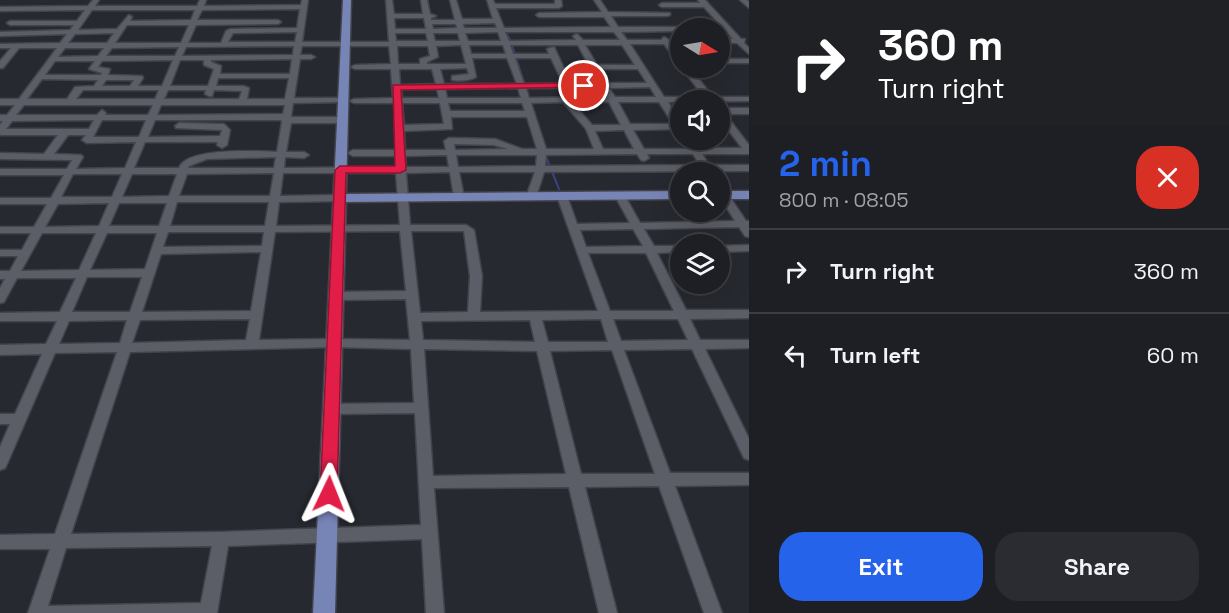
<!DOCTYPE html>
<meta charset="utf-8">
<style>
body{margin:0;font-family:"Space Grotesk",sans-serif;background:#2a2c31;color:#f1f3f6;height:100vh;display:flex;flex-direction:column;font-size:22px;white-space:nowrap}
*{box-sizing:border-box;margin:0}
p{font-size:20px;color:#a0a2a6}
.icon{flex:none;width:33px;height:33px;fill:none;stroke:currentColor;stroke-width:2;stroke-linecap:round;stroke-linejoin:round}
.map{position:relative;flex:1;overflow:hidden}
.side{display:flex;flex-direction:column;background:#1d1f24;width:480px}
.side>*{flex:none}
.hud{background:#202124;color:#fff;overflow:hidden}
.needle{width:39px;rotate:101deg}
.tools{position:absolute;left:670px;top:18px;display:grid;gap:12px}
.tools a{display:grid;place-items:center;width:60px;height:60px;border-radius:50%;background:#1d1f24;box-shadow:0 6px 24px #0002,0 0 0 2px #3b3d41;font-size:30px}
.pin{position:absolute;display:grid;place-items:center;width:51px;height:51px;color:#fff;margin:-26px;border:3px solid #fff;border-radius:50%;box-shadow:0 2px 6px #0007}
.me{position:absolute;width:66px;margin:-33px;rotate:2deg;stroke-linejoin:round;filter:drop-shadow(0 0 4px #0008)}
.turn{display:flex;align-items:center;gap:21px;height:126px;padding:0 30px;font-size:27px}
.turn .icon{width:78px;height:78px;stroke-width:2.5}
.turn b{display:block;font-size:42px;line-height:51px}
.round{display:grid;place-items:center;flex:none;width:63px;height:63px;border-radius:24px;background:#2a2c31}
.head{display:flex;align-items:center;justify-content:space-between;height:102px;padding:0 30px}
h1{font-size:36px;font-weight:700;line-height:45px;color:#2563eb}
.cta{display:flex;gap:12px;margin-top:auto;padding:12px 30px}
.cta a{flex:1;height:69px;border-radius:24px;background:#2563eb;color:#fff;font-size:24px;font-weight:700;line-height:69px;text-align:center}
.cta a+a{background:#2a2c31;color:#f1f3f6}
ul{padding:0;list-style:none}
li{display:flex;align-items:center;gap:18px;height:84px;padding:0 30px;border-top:2px solid #3b3d41}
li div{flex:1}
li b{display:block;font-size:22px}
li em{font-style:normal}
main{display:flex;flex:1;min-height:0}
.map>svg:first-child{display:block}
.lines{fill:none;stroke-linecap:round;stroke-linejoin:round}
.stream-far1{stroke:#374588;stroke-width:1.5}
.stream{stroke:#374588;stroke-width:2}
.minor-casing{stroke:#42444a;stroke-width:3}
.major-casing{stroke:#42444a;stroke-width:3}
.minor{fill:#5c5e67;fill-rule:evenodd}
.major{fill:#7784b6;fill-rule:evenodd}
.route{fill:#e11d48;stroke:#92132f;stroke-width:1.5}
</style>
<main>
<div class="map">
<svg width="749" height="613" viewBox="0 0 749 613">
<rect width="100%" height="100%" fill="#272930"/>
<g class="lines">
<path class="stream-far1" d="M504,29L510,39L531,103"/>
<path class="stream" d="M530,101L538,124
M545,154L559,189"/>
<defs>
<path id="minor" d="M93,0H99L95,6H197L200,0H206L204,6L301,5L302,0H308L302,42H389L386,0H392L394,14H423L421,0H427L430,14L436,16L431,18V20H455L450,0H456L462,19H493L487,0H493L495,4H555V0H561L562,6L559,8H496L504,28L611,27L604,17H539L536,15L539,13L602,12L594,0H600L608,12L670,13V15L668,16H611L618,27H681L684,28H681V31L621,32L627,40H661L664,37L669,40H681V44H672L681,55V62H678L664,44H630L664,97H704L682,68H690L713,97H749V101L668,102L681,122V132L676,129L633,130L644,149H689L684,140H692L698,148H742L720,119V108H749V114H725L749,145V154H702L709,165H749V171L544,172L536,197L531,200L526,197L535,172H459L464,197L459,200L454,197L450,172L406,173L410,225H466L474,230L482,276L480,312L598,311L557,196L558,194H566L567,196L577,224L630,223L615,196L620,193L625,196L640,223L735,221L720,197V186L723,187L746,221H749V237L745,236L739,227L644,229L654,246H681V252L657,253L686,310H749V318L690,319L700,340H749V348L705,349L749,439V460L744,458L692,349L624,350L670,473H749V485L675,486L722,613H704L659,486L585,487L617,613H599L569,487L434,488L444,613H426L422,539L228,546L217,613H28L50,549H0V535L55,534L117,352L55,353L7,464L5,468L0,470V447L10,424H0V414H15L42,354L0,355V345L46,344L57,321H0V313L60,312L76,278H17L4,302L0,303V288L5,279H0V271H10L18,256H0V250H22L31,233H0V227H34L47,204H0V198H51L64,175H0V169H67L72,160L0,159V153L44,154L58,135H0V125L3,121H0V115H7L15,105H0V99H19L57,48H19L3,68H0V61L11,48H0V44L60,43L67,34L0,36V32L70,30L74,25H10L7,23L10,21H77L85,10L0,11V7L88,6ZM300,9L297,28L230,29L226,31L221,43H188L196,25L278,24L281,22L278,20H197L202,10ZM92,10H195L191,20L130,21L132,17L129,15L117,29L78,30ZM394,18H424L426,29H395ZM495,23L497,28H464L463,24ZM432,24H456L457,28L433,29ZM127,25H189L181,43H115ZM297,32L295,42H228L233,33ZM498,32L501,41H468L465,33ZM505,32H614L620,40H583L577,34L573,36L576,40L509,41ZM114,33L107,43H68L75,34ZM395,33H426L428,41H396ZM433,33H458L460,41H435ZM461,45L466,64H427V62L438,57L436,46ZM469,45H503L506,54H471ZM510,45H578L593,73H566L554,47L547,49L549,54H513ZM585,45H622L635,65H597ZM294,46L293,55L182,56L186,47ZM302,46H389L391,64L355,65L351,67L355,69H391L393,98L354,99L350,101L354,103H394L396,150H353L348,153L353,156H396V167L284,168L285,157L304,158L309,155L304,152H286L291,123H342L346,120L342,117H291L293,103L342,102L346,100L342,98H294L300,59H311L315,57L311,55H300ZM397,46H428L430,56L420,59V64H398ZM179,47L175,56H106L112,48ZM65,48H104L98,56L58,57ZM472,58H507L517,84H444L440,69L467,68L469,74L452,76V80C460,81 469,81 476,77ZM515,58H551L560,77H596L599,83L524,84ZM292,59L290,74H220L221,66L211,62V60ZM173,60L162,86H138L143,78L142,76L108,75L110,69L98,67L102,61ZM180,60H204V65L214,69L208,86H170ZM55,61H95L89,69L102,73L101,75H45ZM399,69H432L436,84L400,85ZM599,69H638L647,83H607ZM218,78H289L285,99H247L249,88L243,86H216ZM42,79L98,80L94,86L75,87L67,99H27ZM106,80H134L130,86H102ZM650,87L656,97H615L609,88ZM518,88L521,98H447L445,89ZM526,88H601L607,97L529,98ZM401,89H437L439,98H402ZM83,90H159L155,99H76ZM168,90H206L205,94L209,96H212L214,90L242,91L239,99H164ZM563,102L586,129L594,149H546L531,103ZM572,102H609L621,125H592ZM618,102H659L673,124H630ZM402,103H440L444,124L404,125ZM448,103H522L525,111H450ZM24,105H153L148,115H105L106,113L102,110L97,115H16ZM161,105H285L283,114L157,115ZM451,117H527L537,149H522L495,139L449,138L444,141L446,150H405L404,131L452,129ZM94,120L89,129H6L12,121ZM102,120H146L139,137H93ZM155,120H281L282,122L277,152C257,151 186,147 179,168H134L145,142H218L217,145L222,148L227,145L230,130L224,124L179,123L175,126L176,128L222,130L220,136L148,137ZM624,130L634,149H603L595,131ZM68,135H86L82,140L87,143L136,142L125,168L76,169L83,157L81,155L54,154ZM454,144L494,145L508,149L455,150ZM637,154L641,160L644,161L649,158L647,154H693L700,165L545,166L546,155ZM447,155L449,167H406L405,156ZM456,155H537L536,166L458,167ZM276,157L274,168H188L189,166L207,159ZM274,173L270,196H179L187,174ZM283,173H396L400,225L276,226L279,202L340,201L345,198L340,195L280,196ZM73,174H122L112,197H61ZM132,174H177L169,196L122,197ZM177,202H269L265,226H170ZM109,203L99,226L45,227L58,204ZM119,203H167L159,226H109ZM633,229L643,246L586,247L580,230ZM400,231L406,291L336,292L330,296L336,300L406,299L410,340L334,339L259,340L275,232ZM411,231H464L470,276L468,312L420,313ZM168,232H264L262,246L163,247ZM42,233H96L79,270L21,271ZM107,233H157L145,269L90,270ZM261,252L251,311L142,312L161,254ZM588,253H646L674,311H610ZM87,277H142L130,312H72ZM250,319L246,340L132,343L140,320ZM601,319L608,342H548L542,320ZM613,319H678L688,340L621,341ZM127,320L120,343L59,344L69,321ZM530,320L535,342L423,340L421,321ZM334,347L411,349L414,403L331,404L326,405L324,409L326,413L331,414L415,413L421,525L221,532L71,534L130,352ZM424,349L537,351L566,474L433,476ZM612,350L655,474H581L550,351ZM212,546L201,603L48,606L66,548Z
M698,0H705L741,39H745L744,43L749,48V54L737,43H720V39H733L704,7H662L659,5L662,3H700Z
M740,0H747L749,2V8Z
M720,59H749V63H720Z
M749,245V251L720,252V246Z"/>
<path id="major" d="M343,0H351L346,194L681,191V199L346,202L335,613H313Z
M720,191H749V199H720Z"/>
</defs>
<use href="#minor" class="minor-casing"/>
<use href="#major" class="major-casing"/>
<use href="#minor" class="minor"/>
<use href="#major" class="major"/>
</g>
<path class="route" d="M584,83L587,84V87L401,90L406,170L400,173H346L337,494L335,499L329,501L322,499L320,494L335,170L340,166H395L393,85Z"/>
</svg>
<div class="tools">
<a><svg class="needle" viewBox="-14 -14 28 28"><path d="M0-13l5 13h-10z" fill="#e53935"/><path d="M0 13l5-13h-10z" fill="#a0a2a6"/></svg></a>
<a><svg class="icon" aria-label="sound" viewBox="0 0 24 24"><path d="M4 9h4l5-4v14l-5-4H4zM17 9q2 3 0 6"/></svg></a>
<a><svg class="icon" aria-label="search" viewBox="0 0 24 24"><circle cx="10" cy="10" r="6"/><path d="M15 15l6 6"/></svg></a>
<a><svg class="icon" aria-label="layers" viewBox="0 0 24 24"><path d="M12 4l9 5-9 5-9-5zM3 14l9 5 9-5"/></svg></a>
</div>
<div class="pin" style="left:584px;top:86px;background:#d93025"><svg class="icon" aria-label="arrive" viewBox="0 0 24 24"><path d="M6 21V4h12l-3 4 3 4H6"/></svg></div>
<svg class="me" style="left:329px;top:494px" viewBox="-20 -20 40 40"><path d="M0-17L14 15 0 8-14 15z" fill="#e11d48" stroke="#fff" stroke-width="4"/></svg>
</div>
<section class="side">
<div class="hud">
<div class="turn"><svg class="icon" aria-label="right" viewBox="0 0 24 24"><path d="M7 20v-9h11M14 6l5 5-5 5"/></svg><div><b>360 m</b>Turn right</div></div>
</div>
<div class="head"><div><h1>2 min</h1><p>800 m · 08:05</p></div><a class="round" style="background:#d93025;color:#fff"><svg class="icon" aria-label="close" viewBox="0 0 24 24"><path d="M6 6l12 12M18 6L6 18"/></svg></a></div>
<ul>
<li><svg class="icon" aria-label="right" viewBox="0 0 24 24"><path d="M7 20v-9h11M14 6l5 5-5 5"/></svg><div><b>Turn right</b></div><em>360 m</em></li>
<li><svg class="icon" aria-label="left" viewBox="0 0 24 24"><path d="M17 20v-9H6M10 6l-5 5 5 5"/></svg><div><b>Turn left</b></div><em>60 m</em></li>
</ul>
<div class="cta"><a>Exit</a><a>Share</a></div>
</section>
</main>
